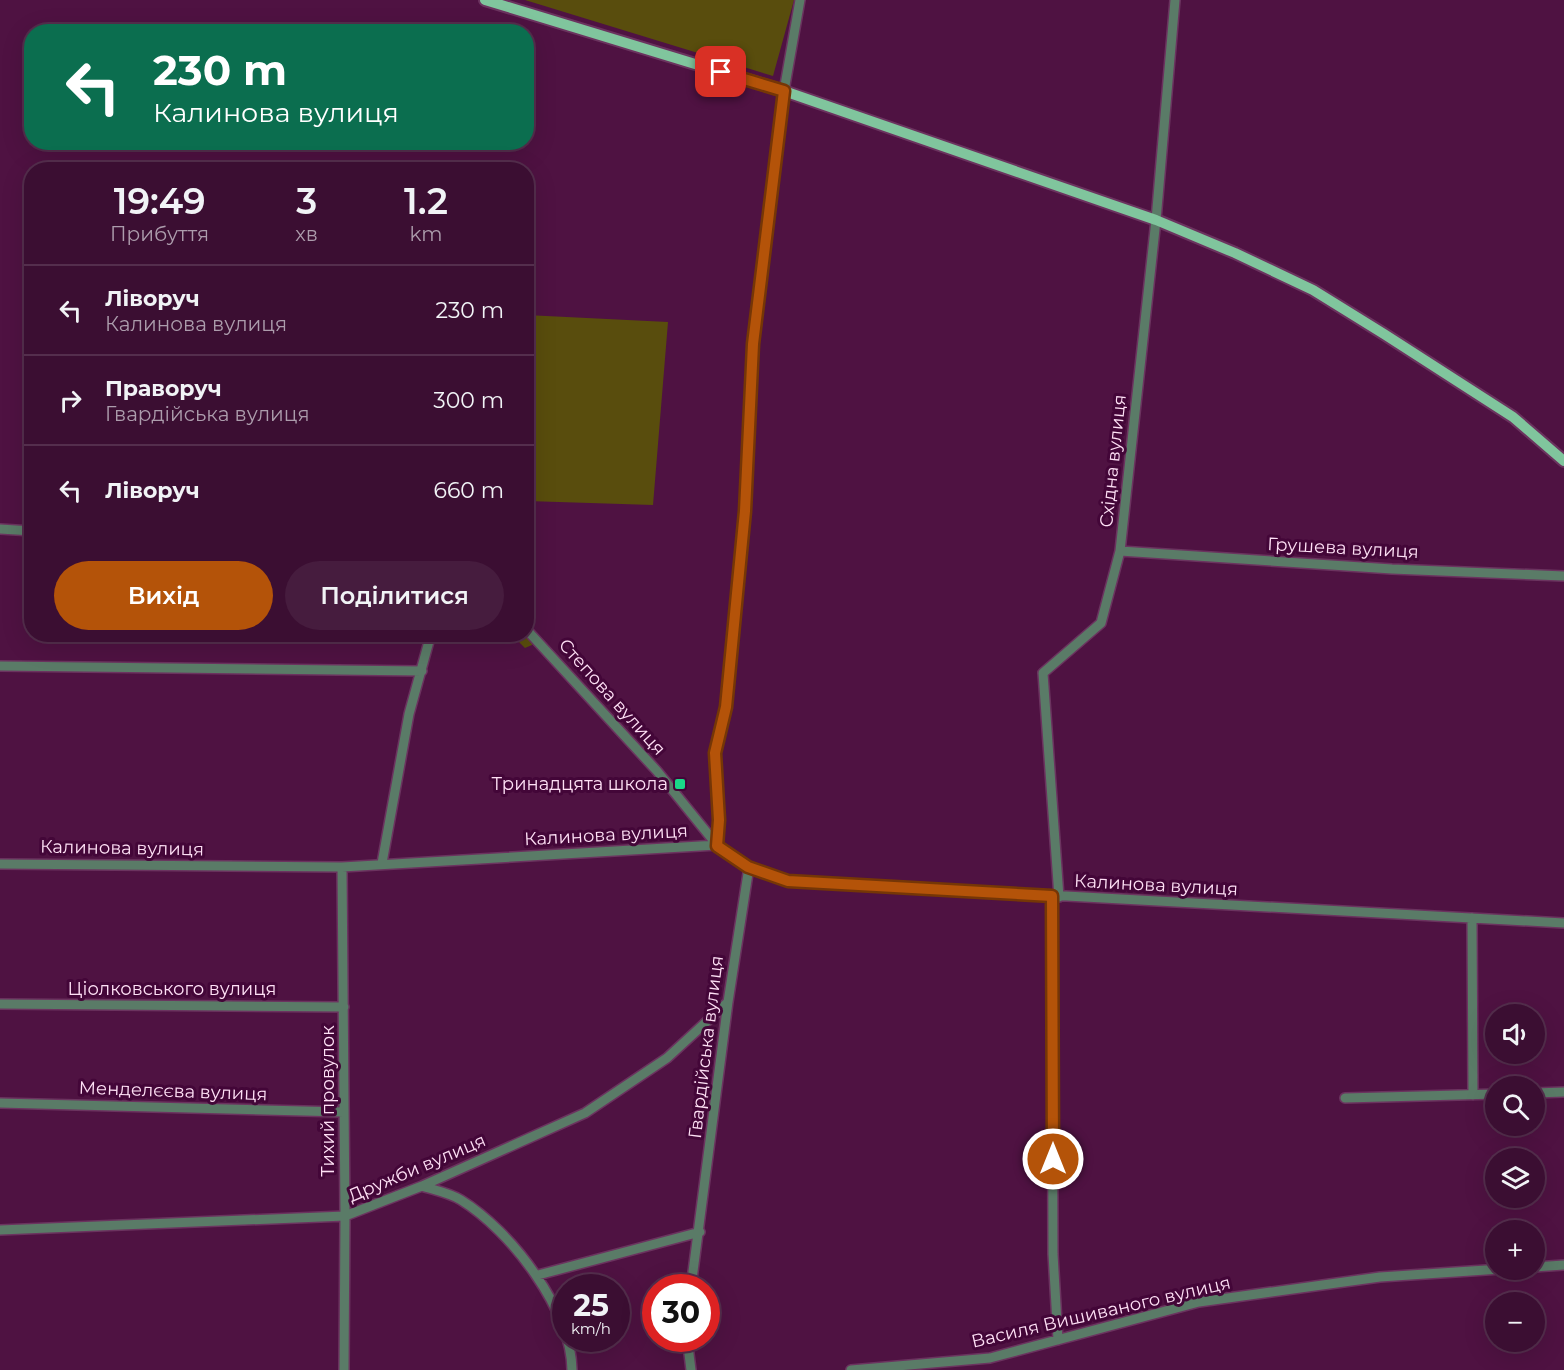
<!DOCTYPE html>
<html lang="uk">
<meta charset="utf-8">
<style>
body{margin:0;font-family:Montserrat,sans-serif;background:#461c3e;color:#f1f3f6;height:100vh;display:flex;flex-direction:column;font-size:22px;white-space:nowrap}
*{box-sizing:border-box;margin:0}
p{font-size:20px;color:#ac9cac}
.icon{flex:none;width:33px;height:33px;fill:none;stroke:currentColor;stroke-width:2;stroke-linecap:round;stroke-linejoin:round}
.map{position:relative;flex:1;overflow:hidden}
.details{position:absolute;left:24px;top:162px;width:510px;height:480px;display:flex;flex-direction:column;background:#3b0e32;border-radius:24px;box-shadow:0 6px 24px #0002,0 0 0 2px #542e4d}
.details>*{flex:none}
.banner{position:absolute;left:24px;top:24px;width:510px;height:126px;border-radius:24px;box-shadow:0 6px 24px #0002,0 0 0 2px #542e4d;background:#0b6e4f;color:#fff;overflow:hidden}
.fabs{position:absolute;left:1485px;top:1004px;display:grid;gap:12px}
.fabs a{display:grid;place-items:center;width:60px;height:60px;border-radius:50%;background:#3b0e32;box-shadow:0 6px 24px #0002,0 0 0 2px #542e4d;font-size:30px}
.speed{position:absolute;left:552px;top:1274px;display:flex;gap:12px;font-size:30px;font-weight:700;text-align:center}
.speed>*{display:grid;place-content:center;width:78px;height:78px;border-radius:50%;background:#3b0e32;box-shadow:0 6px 24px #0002,0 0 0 2px #542e4d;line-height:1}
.speed small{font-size:15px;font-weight:400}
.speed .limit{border:9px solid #d22;background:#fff;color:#111}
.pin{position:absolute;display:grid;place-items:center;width:51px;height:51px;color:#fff;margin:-26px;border-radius:12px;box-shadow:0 3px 9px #0006}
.me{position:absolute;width:66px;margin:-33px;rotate:0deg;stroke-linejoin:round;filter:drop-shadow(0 0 4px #0008)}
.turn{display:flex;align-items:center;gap:21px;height:126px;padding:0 30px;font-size:27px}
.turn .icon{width:78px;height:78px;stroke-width:2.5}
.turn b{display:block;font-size:42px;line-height:51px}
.eta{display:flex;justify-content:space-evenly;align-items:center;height:102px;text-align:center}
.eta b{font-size:36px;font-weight:600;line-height:42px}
.cta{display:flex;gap:12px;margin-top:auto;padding:12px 30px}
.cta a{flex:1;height:69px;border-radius:36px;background:#b45309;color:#fff;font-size:24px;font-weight:600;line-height:69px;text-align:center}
.cta a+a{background:#461c3e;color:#f1f3f6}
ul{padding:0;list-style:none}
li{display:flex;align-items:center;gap:18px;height:90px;padding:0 30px;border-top:2px solid #542e4d}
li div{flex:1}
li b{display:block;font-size:22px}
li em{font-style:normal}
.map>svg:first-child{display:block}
.green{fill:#594d0d}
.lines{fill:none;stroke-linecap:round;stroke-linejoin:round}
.minor-casing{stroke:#6b335f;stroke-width:12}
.major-casing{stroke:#6b335f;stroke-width:14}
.minor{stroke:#5a7b67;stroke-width:9}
.major{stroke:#80c59d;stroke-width:10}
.route-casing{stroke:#753606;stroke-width:15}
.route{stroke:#b45309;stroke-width:10}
.poi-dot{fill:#19d988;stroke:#430638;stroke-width:2}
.labels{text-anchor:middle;stroke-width:6;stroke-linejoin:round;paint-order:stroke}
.street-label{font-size:18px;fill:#fee0f5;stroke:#430638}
.poi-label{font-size:18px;fill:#fee0f5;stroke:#430638;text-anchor:end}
</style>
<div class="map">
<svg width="1564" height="1370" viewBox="0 0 1564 1370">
<rect width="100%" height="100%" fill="#4f1242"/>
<path class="green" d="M525,0H794L773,76Z
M526,315L668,322L653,505L527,501Z
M512,635H525L532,641V645L525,648Z"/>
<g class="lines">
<defs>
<path id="minor" d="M0,529L32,531
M1120,551L1392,569L1564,576
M526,629L657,771L717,845L749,867L788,881L1564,923
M0,666L422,671
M717,845L719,821L715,753L726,707L745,511L753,344L784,91L800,0
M382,863L409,714L431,634
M0,864L342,867L717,845
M342,867L345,1216L344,1370
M1052,896L1053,1254L1058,1340
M1059,897L1043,673L1101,623L1120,551L1156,220L1175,0
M1472,918L1473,1095
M0,1004L344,1007
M1534,1093L1564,1092
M1345,1098L1496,1094
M0,1103L344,1112
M422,1186C434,1190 450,1193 461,1200C511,1231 571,1309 572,1370
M0,1230L345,1216L422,1186L585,1113L667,1058L728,1002
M1534,1267L1564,1265
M538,1275L700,1232
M691,1287L728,1002L749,867
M687,1338L691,1370
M851,1370L990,1358L1199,1302L1380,1277L1501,1269"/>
<path id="major" d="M485,0L784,91L1156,220L1235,253L1313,290L1384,334L1513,417L1564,461"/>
</defs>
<use href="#minor" class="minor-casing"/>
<use href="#major" class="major-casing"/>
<use href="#minor" class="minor"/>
<use href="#major" class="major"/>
</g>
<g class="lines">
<defs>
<path id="route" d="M721,72L784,91L753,344L745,511L726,707L715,753L719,820L717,846L748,867L788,881L1052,896L1053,1159"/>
</defs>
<use href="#route" class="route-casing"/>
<use href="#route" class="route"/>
</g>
<rect class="poi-dot" x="674" y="778" width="12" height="12" rx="3"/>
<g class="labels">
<g class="street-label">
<text transform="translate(1113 461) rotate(-84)" y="6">Східна вулиця</text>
<text transform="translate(1343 548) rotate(3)" y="6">Грушева вулиця</text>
<text transform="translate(612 697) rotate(48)" y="6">Степова вулиця</text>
<text transform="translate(606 835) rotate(-3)" y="6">Калинова вулиця</text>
<text transform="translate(122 848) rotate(1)" y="6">Калинова вулиця</text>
<text transform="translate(1156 885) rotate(3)" y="6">Калинова вулиця</text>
<text x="172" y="995">Ціолковського вулиця</text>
<text transform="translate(706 1047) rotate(-83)" y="6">Гвардійська вулиця</text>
<text transform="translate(173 1091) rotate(2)" y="6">Менделєєва вулиця</text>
<text transform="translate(328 1101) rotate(-90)" y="6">Тихий провулок</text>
<text transform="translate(417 1168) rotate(-23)" y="6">Дружби вулиця</text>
<text transform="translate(1101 1312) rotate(-13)" y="6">Василя Вишиваного вулиця</text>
</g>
<g class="poi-label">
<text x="668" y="790">Тринадцята школа</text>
</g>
</g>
</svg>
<div class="fabs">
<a><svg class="icon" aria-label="sound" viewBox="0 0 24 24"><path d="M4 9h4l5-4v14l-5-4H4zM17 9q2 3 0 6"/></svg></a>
<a><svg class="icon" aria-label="search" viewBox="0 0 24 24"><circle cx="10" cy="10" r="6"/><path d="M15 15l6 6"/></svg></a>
<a><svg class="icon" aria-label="layers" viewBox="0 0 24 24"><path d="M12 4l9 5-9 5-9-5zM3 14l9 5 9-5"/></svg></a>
<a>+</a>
<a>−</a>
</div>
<div class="speed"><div>25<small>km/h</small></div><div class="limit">30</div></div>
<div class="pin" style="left:721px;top:72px;background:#d93025"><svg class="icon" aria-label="arrive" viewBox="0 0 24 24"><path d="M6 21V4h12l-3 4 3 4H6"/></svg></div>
<svg class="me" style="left:1053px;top:1159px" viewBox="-20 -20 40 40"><circle r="17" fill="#b45309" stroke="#fff" stroke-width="3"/><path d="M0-11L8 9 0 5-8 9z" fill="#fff"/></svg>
<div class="banner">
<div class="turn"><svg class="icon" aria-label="left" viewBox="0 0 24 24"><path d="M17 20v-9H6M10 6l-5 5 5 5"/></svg><div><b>230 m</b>Калинова вулиця</div></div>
</div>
<section class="details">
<div class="eta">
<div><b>19:49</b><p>Прибуття</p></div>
<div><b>3</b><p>хв</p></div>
<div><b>1.2</b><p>km</p></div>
</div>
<ul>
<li><svg class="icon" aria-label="left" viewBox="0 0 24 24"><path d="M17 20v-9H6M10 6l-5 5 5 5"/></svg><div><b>Ліворуч</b><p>Калинова вулиця</p></div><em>230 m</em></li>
<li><svg class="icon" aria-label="right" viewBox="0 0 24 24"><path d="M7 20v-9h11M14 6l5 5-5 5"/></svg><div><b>Праворуч</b><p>Гвардійська вулиця</p></div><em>300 m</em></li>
<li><svg class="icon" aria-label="left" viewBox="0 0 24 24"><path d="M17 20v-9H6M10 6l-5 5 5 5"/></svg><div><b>Ліворуч</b></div><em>660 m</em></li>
</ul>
<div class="cta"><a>Вихід</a><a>Поділитися</a></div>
</section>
</div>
